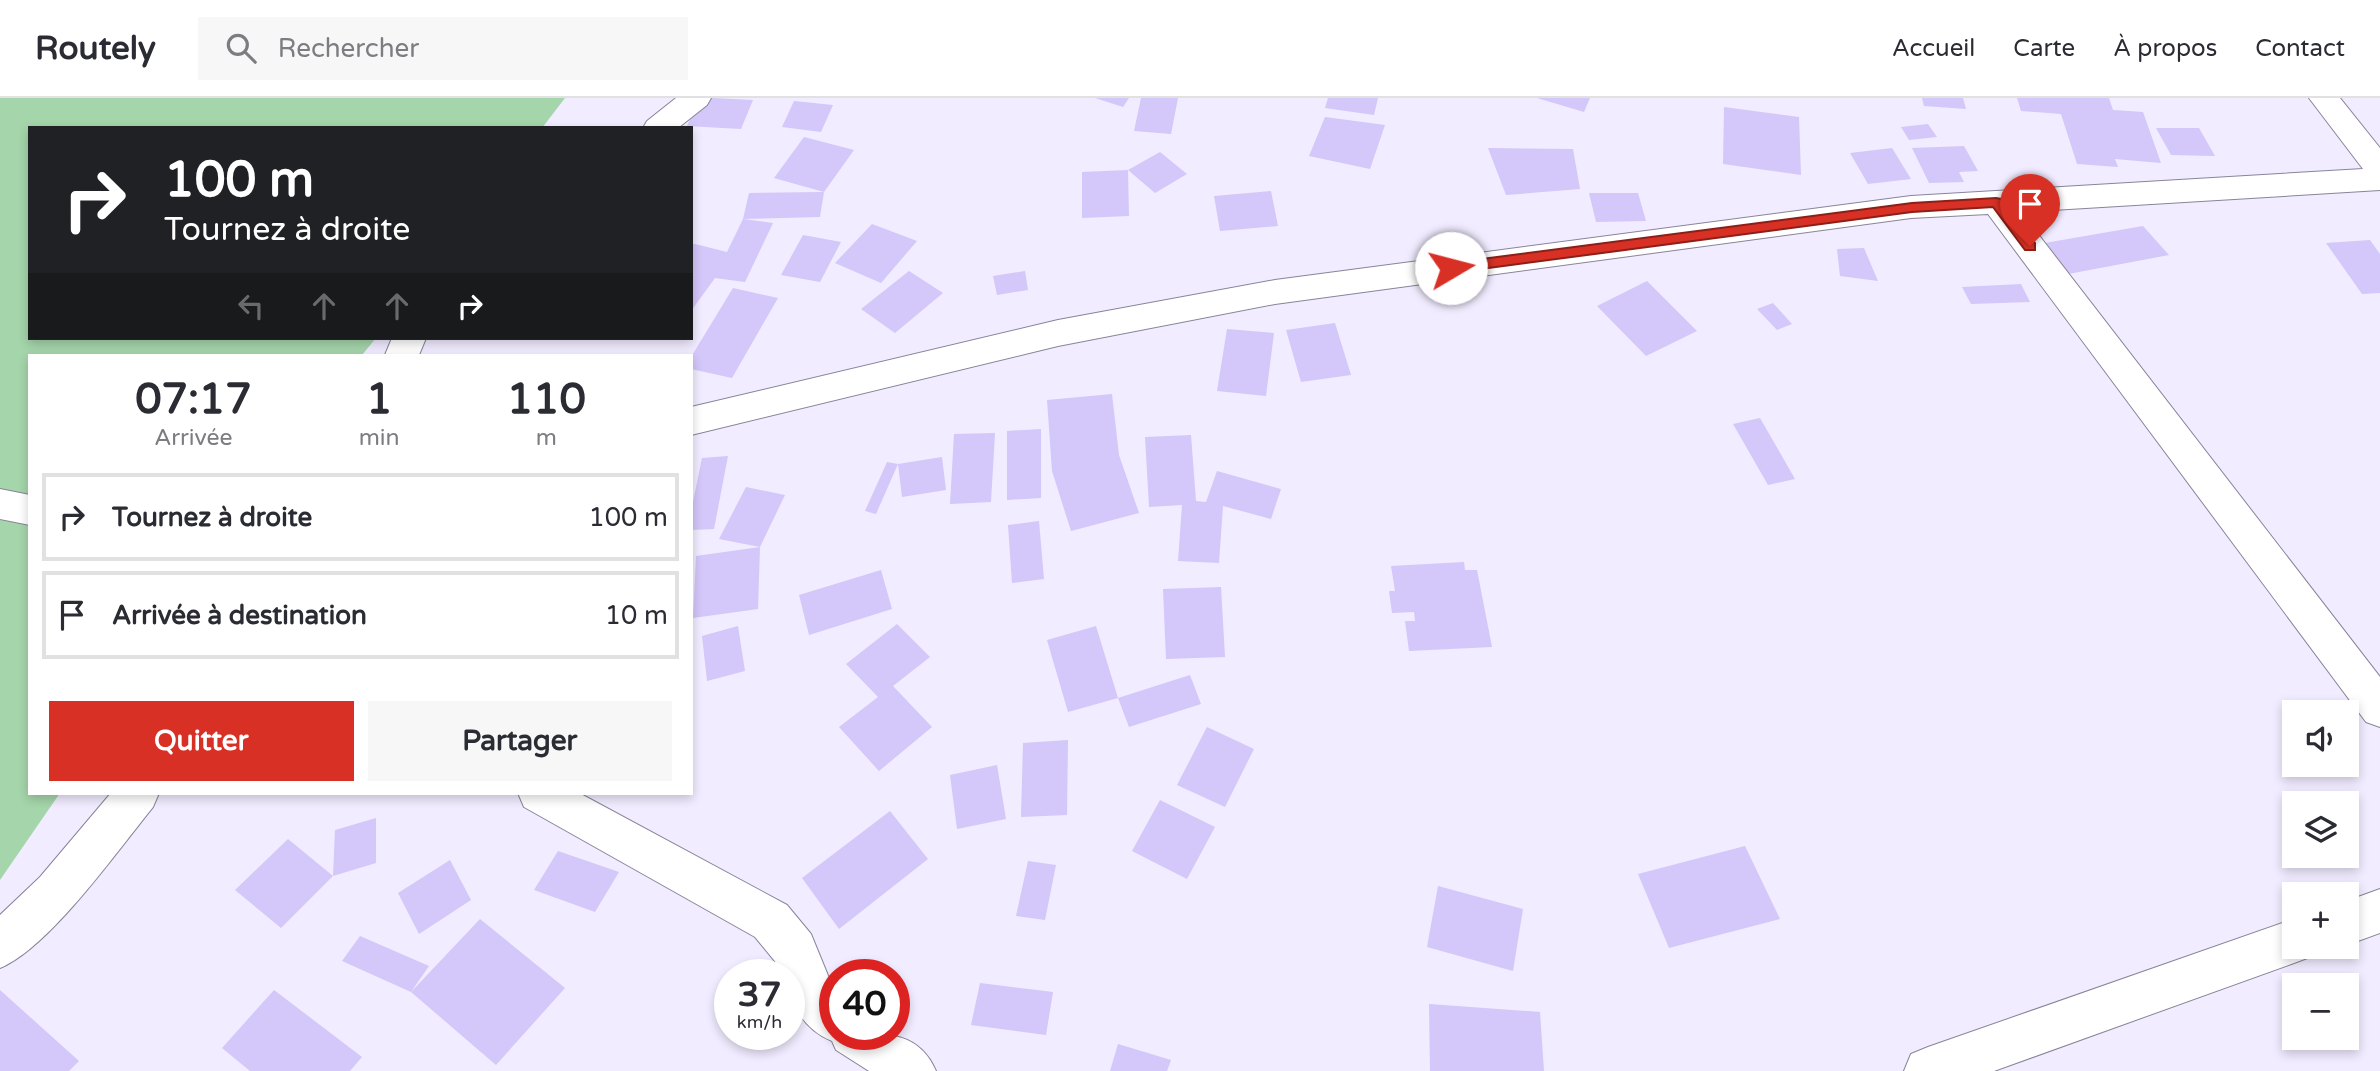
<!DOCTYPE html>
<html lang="fr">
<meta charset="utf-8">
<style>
body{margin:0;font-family:"Varela Round",sans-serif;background:#f7f7f7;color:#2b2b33;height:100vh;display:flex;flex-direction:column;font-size:26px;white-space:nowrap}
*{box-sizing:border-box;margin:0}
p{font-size:23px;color:#7c7c81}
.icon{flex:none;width:38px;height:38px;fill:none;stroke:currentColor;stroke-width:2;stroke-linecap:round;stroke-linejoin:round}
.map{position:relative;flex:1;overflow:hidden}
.panel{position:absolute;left:28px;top:256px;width:665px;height:441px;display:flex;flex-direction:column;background:#fff;border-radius:0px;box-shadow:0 4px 10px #0003}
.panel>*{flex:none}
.hud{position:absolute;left:28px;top:28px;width:665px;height:214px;border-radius:0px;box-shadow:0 4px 10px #0003;background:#202124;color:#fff;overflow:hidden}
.controls{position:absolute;left:2282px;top:602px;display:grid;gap:14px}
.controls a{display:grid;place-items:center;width:77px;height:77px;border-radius:0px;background:#fff;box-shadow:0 4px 10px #0003;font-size:35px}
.speed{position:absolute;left:714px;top:861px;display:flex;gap:14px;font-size:35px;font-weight:700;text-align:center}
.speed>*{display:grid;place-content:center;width:91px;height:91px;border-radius:50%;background:#fff;box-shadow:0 4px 10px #0003;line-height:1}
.speed small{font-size:18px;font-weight:400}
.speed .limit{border:10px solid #d22;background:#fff;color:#111}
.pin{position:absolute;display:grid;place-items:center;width:60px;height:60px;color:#fff;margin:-72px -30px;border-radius:50% 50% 50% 0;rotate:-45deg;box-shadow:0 0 7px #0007}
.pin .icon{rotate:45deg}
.me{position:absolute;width:77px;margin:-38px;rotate:82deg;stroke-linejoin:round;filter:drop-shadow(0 0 5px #0008)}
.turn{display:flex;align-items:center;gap:24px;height:147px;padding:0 21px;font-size:32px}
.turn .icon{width:91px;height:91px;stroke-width:2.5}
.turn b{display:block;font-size:49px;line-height:60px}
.lanes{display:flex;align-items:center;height:66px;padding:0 21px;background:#0003;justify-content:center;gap:35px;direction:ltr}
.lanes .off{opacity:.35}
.eta{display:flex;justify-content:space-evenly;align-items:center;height:119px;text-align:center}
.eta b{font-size:42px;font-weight:700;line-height:49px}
.primary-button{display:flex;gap:14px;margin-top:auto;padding:14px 21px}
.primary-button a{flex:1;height:80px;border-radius:0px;background:#d93025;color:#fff;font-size:28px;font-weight:700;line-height:80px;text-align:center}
.primary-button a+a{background:#f7f7f7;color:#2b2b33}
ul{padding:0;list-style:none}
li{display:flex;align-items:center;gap:21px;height:88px;margin:0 14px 10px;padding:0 7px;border:4px solid #e1e1e2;border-radius:0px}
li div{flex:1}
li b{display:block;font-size:26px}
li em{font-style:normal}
header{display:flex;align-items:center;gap:42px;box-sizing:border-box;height:98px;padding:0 35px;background:#fff;border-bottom:2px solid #e1e1e2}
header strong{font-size:33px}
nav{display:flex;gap:38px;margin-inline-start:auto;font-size:24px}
.search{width:490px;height:63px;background:#f7f7f7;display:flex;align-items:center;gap:18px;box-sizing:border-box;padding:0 24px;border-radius:0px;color:#7c7c81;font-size:26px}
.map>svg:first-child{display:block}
.green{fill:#a5d5ab}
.building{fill:#d4c7f9}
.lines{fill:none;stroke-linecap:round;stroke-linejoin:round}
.minor-casing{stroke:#898498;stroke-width:2}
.minor{fill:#fff;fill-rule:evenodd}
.route{fill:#d93025;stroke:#8d1f18;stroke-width:2}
</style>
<header>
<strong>Routely</strong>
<div class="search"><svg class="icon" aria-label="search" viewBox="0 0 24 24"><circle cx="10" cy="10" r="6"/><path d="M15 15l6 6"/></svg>Rechercher</div>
<nav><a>Accueil</a><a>Carte</a><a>À propos</a><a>Contact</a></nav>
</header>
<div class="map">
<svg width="2380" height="973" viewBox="0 0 2380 973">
<rect width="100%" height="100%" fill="#f1ecff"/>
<path class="green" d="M0,0H565L542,30H30V240H376L362,257H30V695H60L0,782Z"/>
<path class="building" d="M699,0H714L753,2L741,31L687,28Z
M1095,0H1129L1123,9Z
M1141,0H1178L1171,36L1134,33Z
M1328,0H1378L1374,17L1325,10Z
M1537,0H1590L1584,14Z
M1922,0H1963L1966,11L1924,8Z
M2017,0H2109L2113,12L2143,14L2161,65L2115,61L2118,69L2077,66L2061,16L2021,13Z
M794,3L833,7L821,34L782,29Z
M1724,9L1799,19L1801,77L1723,66Z
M1325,19L1385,27L1370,71L1309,58Z
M1928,26L1937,39L1909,42L1901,29Z
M2156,30H2199L2215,58L2171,57Z
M804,39L854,52L824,94L774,80Z
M1964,48L1978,73L1959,74L1964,84L1929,85L1912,50Z
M1488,50L1573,51L1580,91L1506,97Z
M1892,50L1911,81L1868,86L1850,55Z
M1160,54L1187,76L1155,95L1128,72L1129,118L1082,120V74L1128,72Z
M1271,93L1278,128L1220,133L1214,98Z
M824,94L820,119L743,121L749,95Z
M1589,95H1638L1646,123L1596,124Z
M743,121L773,125L745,184L715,180L691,213V145L727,154Z
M872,126L917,143L881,185L835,165Z
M2143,128L2169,157L2063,177L2039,146Z
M803,137L841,144L820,184L781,177Z
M2370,142L2380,156V195L2362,196L2326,145Z
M1864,150L1878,183L1840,178L1837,151Z
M909,173L943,195L895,235L861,211Z
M1025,173L1028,192L997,197L993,178Z
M1647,183L1697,233L1646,258L1597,208Z
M2021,186L2030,204L1971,206L1962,189Z
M733,190L778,200L732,280L691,271V259Z
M1773,205L1792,226L1777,232L1757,211Z
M1335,225L1351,277L1301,284L1286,232Z
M1227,231L1274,235L1266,298L1217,293Z
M1112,296L1119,357L1139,415L1071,433L1052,373L1047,302Z
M1760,320L1795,381L1768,387L1733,326Z
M1041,331V400L1007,402V333Z
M995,335L991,404L950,406L954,336Z
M1191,337L1196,403L1206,404L1217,373L1281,391L1271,421L1223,408L1219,465L1178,463L1182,407L1149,409L1145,339Z
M728,358L714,431L691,432V413L702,360Z
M942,359L946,392L902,399L898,366L876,416L865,413L887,364L898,366Z
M746,389L785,397L760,449L719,441Z
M1039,423L1044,481L1012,485L1008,427Z
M760,449L758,511L693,520L696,458Z
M1464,464L1465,472H1477L1492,549L1409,553L1405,523H1415L1414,514L1392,515L1389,493H1395L1391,468Z
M881,472L892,511L809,537L799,497Z
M1221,489L1225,559L1166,561L1163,491Z
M897,526L930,559L893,588L932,629L879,673L839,629L878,599L846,566Z
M738,528L745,573L707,583L702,538Z
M1096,528L1118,600L1190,577L1201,606L1129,629L1118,600L1068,614L1047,542Z
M1207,629L1254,651L1225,709L1177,687Z
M1068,642L1067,717L1021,719L1023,645Z
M997,667L1006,721L957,731L950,677Z
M1160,702L1215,729L1187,781L1132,753Z
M890,713L928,761L839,831L802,780Z
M376,720V765L333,778L335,732Z
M288,741L333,778L281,830L235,792Z
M1745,748L1780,821L1669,850L1638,776Z
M558,753L619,774L595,814L534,792Z
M450,762L471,802L419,836L398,795Z
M1028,763L1056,767L1045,822L1016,818Z
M1438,788L1523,811L1513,873L1427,849Z
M480,821L565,890L496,967L411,894Z
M360,838L429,868L411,894L342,863Z
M980,885L1053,894L1046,937L971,927Z
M0,892L79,963L69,973H0Z
M274,892L362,959L350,973H250L222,950Z
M1429,906L1540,914L1544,973H1430Z
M1118,946L1171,962L1167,973H1110Z"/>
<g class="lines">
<defs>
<path id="minor" d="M676,0H711L707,7L678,30H643L647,23Z
M2309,0H2340L2380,50V92L2021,114L2380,579V629L2366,624L1988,116L1911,120L1275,206L1058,248L691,337V309L1058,222L1275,182L1911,98L2363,71Z
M392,240H426L419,257H385Z
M0,391L30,397V427L0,421Z
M111,695H159L153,709C118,752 49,850 0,870V817L40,779Z
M518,695H579L787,807L811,836L829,880L835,887V936C875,936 917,928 936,973H869L836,952L832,943C803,931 789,906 789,877H782L778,867L755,839L524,709Z
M2380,791V835L2347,847V803Z
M2294,821V849H2314L2310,859L2294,865L1994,973H1904L1911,956L1928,949Z"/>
</defs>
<use href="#minor" class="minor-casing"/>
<use href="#minor" class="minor"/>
</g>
<path class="route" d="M1996,100L2001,101L2035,145V152H2025L1993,109L1912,114L1451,175L1444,170L1451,165L1912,105Z"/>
</svg>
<div class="controls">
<a><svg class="icon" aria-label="sound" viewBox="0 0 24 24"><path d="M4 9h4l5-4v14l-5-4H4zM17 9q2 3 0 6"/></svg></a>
<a><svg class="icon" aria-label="layers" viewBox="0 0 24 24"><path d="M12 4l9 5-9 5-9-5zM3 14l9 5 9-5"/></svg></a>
<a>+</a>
<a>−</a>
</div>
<div class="speed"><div>37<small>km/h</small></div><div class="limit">40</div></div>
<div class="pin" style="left:2030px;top:148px;background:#d93025"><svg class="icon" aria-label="arrive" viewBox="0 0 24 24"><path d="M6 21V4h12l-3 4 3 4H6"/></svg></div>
<svg class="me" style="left:1451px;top:170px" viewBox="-20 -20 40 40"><circle r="19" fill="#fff"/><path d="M0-13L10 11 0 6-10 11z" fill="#d93025"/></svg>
<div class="hud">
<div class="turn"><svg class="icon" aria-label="right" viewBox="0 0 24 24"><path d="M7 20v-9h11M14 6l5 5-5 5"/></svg><div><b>100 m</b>Tournez à droite</div></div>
<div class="lanes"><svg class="icon off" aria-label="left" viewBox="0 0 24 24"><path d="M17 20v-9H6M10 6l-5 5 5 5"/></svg><svg class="icon off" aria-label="ahead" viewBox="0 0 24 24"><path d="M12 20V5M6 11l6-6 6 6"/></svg><svg class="icon off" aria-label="ahead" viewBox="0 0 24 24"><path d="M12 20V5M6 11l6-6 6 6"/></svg><svg class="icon" aria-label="right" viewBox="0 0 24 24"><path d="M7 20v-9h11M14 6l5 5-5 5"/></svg></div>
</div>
<section class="panel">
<div class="eta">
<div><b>07:17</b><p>Arrivée</p></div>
<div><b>1</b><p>min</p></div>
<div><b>110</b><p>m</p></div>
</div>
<ul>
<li><svg class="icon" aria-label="right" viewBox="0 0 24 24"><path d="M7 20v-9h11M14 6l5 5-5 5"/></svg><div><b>Tournez à droite</b></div><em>100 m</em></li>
<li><svg class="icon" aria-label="arrive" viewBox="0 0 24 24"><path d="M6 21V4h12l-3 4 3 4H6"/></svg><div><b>Arrivée à destination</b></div><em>10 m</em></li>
</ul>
<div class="primary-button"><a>Quitter</a><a>Partager</a></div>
</section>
</div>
